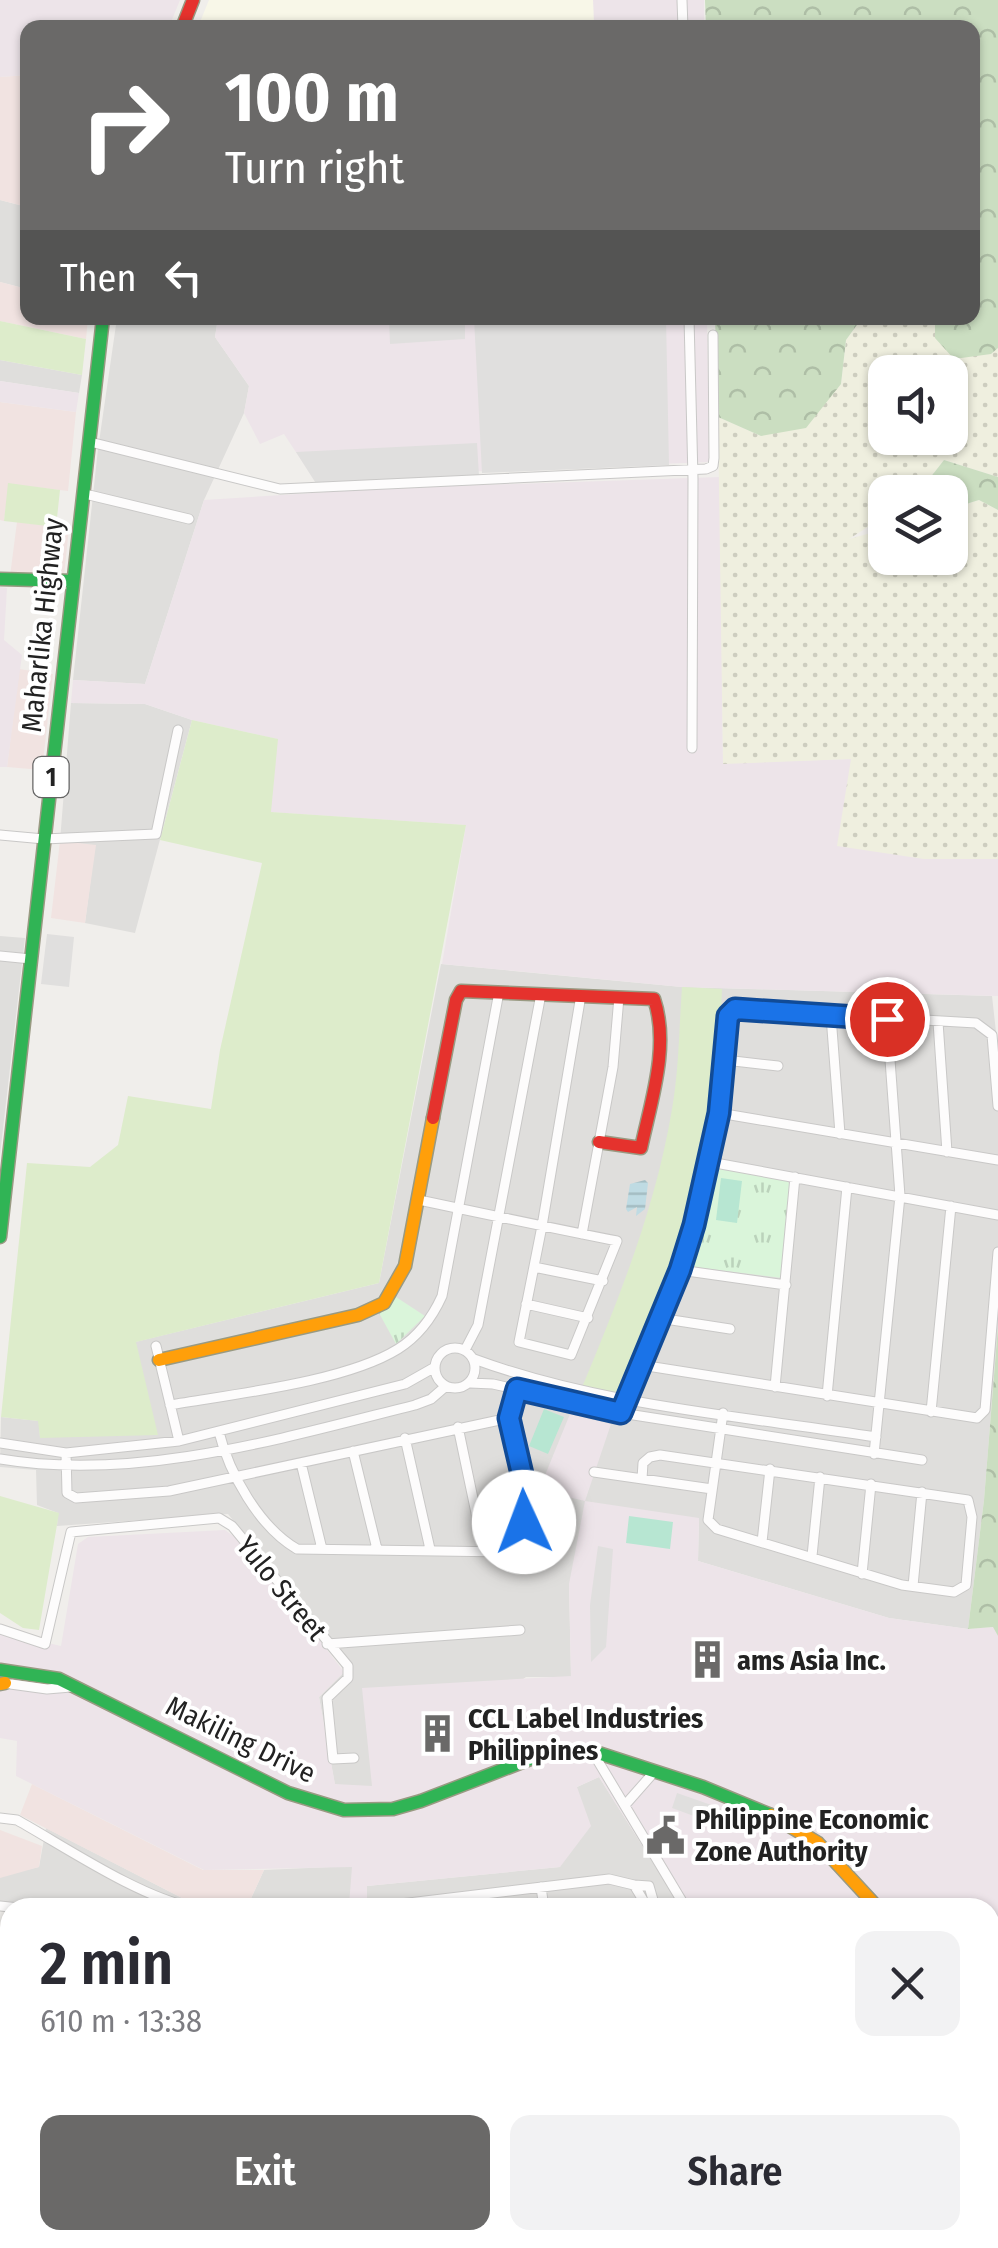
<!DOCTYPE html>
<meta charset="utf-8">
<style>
body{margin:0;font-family:"Fira Sans Condensed",sans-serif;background:#f2f2f3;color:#2b2b33;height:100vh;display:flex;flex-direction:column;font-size:38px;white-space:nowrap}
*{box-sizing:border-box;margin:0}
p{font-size:32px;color:#7c7c81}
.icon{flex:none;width:55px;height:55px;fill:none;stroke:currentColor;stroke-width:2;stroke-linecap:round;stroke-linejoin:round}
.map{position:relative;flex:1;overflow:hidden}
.drawer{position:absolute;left:0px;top:1898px;width:1000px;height:352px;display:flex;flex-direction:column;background:#fff;border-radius:30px 30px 0 0;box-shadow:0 2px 8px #0004}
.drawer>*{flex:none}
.banner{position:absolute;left:20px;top:20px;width:960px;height:305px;border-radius:20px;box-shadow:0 2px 8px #0004;background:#6a6968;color:#fff;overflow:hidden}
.buttons{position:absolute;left:868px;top:355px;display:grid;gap:20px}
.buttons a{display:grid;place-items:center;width:100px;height:100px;border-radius:20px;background:#fff;box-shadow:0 2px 8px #0004;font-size:50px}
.pin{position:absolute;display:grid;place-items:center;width:85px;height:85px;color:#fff;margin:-42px;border:5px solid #fff;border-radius:50%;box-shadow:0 2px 10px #0007}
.me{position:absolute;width:110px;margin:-55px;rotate:358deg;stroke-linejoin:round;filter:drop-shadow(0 0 8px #0008)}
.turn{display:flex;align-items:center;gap:35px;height:210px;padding:0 40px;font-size:45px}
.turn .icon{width:130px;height:130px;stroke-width:2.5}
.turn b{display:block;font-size:70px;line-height:85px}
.then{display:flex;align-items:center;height:95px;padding:0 40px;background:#0003;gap:20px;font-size:38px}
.round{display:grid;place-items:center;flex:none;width:105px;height:105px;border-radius:20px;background:#f2f2f3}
.headline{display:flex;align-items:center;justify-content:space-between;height:170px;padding:0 40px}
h1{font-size:60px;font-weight:600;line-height:75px}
.primary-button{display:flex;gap:20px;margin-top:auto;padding:20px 40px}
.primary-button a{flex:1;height:115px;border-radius:20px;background:#6a6968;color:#fff;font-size:40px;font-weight:600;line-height:115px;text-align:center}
.primary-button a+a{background:#f2f2f3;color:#2b2b33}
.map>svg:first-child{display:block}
.residential{fill:#dfdedc}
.commercial{fill:#f1e3e1}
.industrial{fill:#ede4e9}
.education{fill:#f8f7e8}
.farmland{fill:url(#farmland-dots);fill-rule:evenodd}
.grass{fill:#ddeccb}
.forest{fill:url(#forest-crowns)}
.park{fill:url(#park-tufts)}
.pitch{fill:#b7e6d2}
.parking{fill:#e0dfde}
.water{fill:url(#water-rules)}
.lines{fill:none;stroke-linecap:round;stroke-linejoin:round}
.street-casing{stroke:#c9c8c7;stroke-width:11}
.fast-casing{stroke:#999a82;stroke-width:15}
.slow-casing{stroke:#999a82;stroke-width:15}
.jam-casing{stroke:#999a82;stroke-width:15}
.street{stroke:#fdfcfc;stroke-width:9}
.fast{stroke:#30b455;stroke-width:12}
.slow{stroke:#ff9f0a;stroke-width:12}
.jam{stroke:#e5322d;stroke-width:12}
.route-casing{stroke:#114b97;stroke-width:25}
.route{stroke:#1a73e8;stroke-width:18}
.labels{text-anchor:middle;stroke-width:8;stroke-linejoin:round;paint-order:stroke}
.shield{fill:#fff;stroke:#646464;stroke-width:2.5}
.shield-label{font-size:25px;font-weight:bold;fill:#222}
.street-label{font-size:28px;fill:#222;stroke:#fff}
.poi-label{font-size:28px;font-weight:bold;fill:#222;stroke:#fff;text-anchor:start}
</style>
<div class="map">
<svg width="998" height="2248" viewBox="0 0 998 2248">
<defs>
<pattern id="farmland-dots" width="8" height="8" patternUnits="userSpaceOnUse" patternTransform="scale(2.5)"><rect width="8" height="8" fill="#efefdf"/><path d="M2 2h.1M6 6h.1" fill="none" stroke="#cdcdbf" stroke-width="1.8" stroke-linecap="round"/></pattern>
<pattern id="forest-crowns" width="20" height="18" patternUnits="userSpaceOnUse" patternTransform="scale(2.5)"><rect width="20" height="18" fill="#cbdec1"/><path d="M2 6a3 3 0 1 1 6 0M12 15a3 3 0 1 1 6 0" fill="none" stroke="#aebea6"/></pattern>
<pattern id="park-tufts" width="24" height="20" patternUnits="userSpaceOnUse" patternTransform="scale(2.5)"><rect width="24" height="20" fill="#daf5da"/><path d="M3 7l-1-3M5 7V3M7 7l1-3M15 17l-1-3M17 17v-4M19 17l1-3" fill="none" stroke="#bbd2bb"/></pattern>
<pattern id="water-rules" width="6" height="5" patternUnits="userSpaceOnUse" patternTransform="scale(2.5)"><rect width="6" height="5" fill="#bfdbe3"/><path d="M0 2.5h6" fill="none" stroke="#a4bcc2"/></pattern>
</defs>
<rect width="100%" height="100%" fill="#f0eeeb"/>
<path class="residential" d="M0,200L27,207V289L0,282Z
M117,318H218L215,337L249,386L244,413L204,500L145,684L73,680L98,449Z
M0,360L82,375L79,393L0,381Z
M71,703L145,704L192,720L135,933L85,923L95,846L60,841Z
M0,936L25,938L0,1155Z
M441,964L682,987L992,996L998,1050V1326L984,1500L968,1629L889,1618L698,1561L699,1518L569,1584L571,1677H526L372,1787L335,1785L319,1697L344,1672L330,1640L228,1514L57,1526L58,1513L37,1505L36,1470L0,1467L1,1417L39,1421L40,1438L135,1342L379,1283Z
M599,1777L681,1907L51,1908L0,1902V1876L39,1867L46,1828L182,1898L248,1905L264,1870L353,1866L367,1903V1886L560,1867L577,1787Z"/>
<path class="commercial" d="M27,75V207L0,200V77Z
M0,282L27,289L28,318H88L86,339L0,321Z
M0,402L76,412L68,491L9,484L4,521L0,520Z
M17,522L69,528L64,576H10Z
M19,669L53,674L42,770L7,767Z
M60,841L96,845L85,923L51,918Z
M32,1784L203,1870H264L248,1905L182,1898L20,1815Z
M0,1830L42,1846L39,1867L0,1878Z"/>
<path class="industrial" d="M0,0H180L169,27L28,28L27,75L0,77Z
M593,0H704V27H594Z
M218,318H707L709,462L313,478L284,434L260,444L244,413L249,386L215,337Z
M0,381L79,393L76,412L0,402Z
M720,477L723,763L852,759L924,859H998V996L682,987L442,964L466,825L270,812L277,739L192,720L145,704L71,703L73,680L145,684L204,500L393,488Z
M0,587L7,588L4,640L22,655L7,767H0Z
M570,1414L611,1424L585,1501L699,1518L698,1561L889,1618L968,1629L994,1627L998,1636V2248H821L820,2240H990V1908L681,1907L599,1777L577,1787L591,1826L560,1867L367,1886V1903L349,1905L352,1867L204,1870L16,1776L17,1741L0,1738V1625L17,1636L61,1646L78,1544L88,1537L225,1530L247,1546L344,1672L319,1697L335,1784L372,1786L362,1688L571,1676L569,1584L585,1501L539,1490Z"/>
<path class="education" d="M209,0H593L594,27H198Z"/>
<path class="farmland" d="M862,318H935V338L991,354L998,348V477L944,460L919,492H885V516L849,539L885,529V558H950V509L979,500L998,510V859H924L837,846L851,759L723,764L718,417L761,436L841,384L846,340ZM885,372H950V438H885Z"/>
<path class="grass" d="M0,321L86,339L82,375L0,360Z
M8,483L60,490L56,527L4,521Z
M192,720L278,739L271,812L466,825L379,1283L136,1342L158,1435L40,1438L38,1421L1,1417L27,1163L90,1167L118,1145L128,1096L211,1109L220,1050L262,863L160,840Z
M682,987L722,989L719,1060L703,1161L686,1230L622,1396L583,1385C620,1296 656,1206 672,1109C679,1070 679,1028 682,987Z
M0,1496L59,1513L39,1630L23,1628L0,1613Z"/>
<path class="forest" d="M705,0H998V348L991,354L954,359L935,338V318H972V28L706,27Z
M715,318H862L846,340L841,384L806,428L761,436L718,417Z
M944,460L998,477V510L979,500L950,509V492H919Z
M998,1326V1636L993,1627L968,1629L984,1500Z
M10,1953V2240H485L487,2248H0V2042Z"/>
<path class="park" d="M718,1168L787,1180L790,1185L782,1278L695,1267L690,1262L712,1174Z
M396,1297L425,1316L396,1344L379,1313Z"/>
<path class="pitch" d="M721,1178L742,1181L737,1223L716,1220Z
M544,1409L564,1417L548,1454L529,1446Z
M629,1516L673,1522L670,1549L626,1543Z"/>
<path class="parking" d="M389,318H465V339L390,344Z
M474,318H666L669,465L482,473Z
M477,443L479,476L317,485L296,452Z
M47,934L74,937L69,987L41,984Z
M598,1546L613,1549L606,1647L591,1662L590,1605Z
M677,1793L737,1814L732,1830L672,1808Z"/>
<path class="water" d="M645,1180L648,1183L645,1209L636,1216L637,1207L628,1212L626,1209L630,1184Z"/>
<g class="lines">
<defs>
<path id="street" d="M682,0L683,28
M689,318L693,479L692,748
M90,442L280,489L706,469L713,466L714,458L713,335
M85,494L189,519
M0,835L44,839L156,834L178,730
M0,956L31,959
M831,1016L840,1134
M938,1022L947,1152
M725,1060L778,1066
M719,1113L998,1160
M710,1162L998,1215
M419,1200C485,1214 551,1228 617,1241L571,1355L519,1342L542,1226L581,995
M582,1234L613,1067L619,997
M534,1267L603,1281
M680,1270L786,1285
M526,1304L588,1318
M659,1318L730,1329
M156,1346L179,1441
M435 1368a20 20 0 1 1 40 0a20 20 0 1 1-40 0Z
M465,1350L478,1325L541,994
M474,1359C602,1406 742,1416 876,1437
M641,1365L977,1418L985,1410L998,1252
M470,1383L493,1384L621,1413L922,1460
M775,1387L795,1177
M827,1396L847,1187
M170,1405C233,1394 345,1382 398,1349C419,1336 432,1318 442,1296L499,992
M931,1412L951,1206
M621,1413L680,1270L694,1225L719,1113L728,1016L735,1009L976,1023L992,1035L998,1106
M458,1427L484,1551
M219,1432C229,1473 259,1527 297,1549L508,1552L519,1543L528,1501L509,1418L517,1389
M405,1438L430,1549
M0,1443L66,1453L179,1441L405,1384L435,1367
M353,1451L377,1549
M66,1453L67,1493L76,1498L169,1491L509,1418
M874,1454L900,1196L887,1019
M0,1459C136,1482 283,1438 415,1405L431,1399L446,1386
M301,1463L322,1549
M594,1472L712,1489
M642,1479L643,1463L650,1457L660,1455L968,1500L972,1517L966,1585L954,1592L902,1585L717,1529L708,1520L723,1413
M762,1542L770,1469
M812,1556L820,1477
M862,1574L871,1484
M913,1586L922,1492
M0,1629L45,1644L71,1532L219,1518L232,1526L348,1666V1678L327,1698L333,1759L354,1758
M327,1644L520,1630
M3,1683L47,1689L71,1687
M592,1751L686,1908
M625,1805L655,1771
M0,1818L17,1820C67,1848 139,1897 194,1908
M634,1885L649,1886L653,1900
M541,1887L544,1908
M0,1906L19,1908
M367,1908L609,1879L634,1885L643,1900
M0,2027L10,1942
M990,2071L998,2083
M488,2240L491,2248
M749,2240L751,2248
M825,2240L827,2248
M138,2248L147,2240
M575,2248L592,2244
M615,2248L649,2240"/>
<path id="fast" d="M0,579L73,581
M0,1237L103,318
M0,1670L59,1679L288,1793L344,1810L393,1809L421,1801L533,1758L562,1752L592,1751L703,1787L771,1815"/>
<path id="slow" d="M159,1360L358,1315L384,1303L405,1266L433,1118
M0,1684L5,1683
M771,1815L818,1843L878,1908"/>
<path id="jam" d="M182,28L193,0
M433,1118L456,1000L461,991L654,999C670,1046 651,1101 641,1148L599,1142"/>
</defs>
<use href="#street" class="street-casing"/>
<use href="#fast" class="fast-casing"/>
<use href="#slow" class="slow-casing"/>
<use href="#jam" class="jam-casing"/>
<use href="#street" class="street"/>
<use href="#fast" class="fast"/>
<use href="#slow" class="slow"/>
<use href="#jam" class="jam"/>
</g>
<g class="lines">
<defs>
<path id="route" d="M524,1522L528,1500L509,1418L517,1389L621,1413L680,1270L694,1225L719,1113L728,1016L735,1009L887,1019"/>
</defs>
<use href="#route" class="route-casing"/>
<use href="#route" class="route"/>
</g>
<defs>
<symbol id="building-bare" viewBox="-9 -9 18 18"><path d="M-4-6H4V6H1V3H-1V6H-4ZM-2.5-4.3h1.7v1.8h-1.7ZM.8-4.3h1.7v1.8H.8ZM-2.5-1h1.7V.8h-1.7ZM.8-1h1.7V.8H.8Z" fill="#6a6968" stroke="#fff" stroke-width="2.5" paint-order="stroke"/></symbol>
<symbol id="civic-bare" viewBox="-9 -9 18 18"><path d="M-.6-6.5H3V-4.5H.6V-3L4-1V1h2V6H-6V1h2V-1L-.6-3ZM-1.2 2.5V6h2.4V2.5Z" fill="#6a6968" stroke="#fff" stroke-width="2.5" paint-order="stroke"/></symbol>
</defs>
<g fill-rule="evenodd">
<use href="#building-bare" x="680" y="1632" width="55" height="55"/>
<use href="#building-bare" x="410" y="1706" width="55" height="55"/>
<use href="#civic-bare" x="638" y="1808" width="55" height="55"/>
</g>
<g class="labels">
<rect class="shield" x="33.5" y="757" width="35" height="40" rx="8"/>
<g class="shield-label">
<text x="51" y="786">1</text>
</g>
<g class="street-label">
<text transform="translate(42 625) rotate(-84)" y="10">Maharlika Highway</text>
<text transform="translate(282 1588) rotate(51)" y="10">Yulo Street</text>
<text transform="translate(241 1739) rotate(26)" y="10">Makiling Drive</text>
</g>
<g class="poi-label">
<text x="737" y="1670">ams Asia Inc.</text>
<text x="468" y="1728">CCL Label Industries<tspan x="468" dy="32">Philippines</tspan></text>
<text x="695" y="1829">Philippine Economic<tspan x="695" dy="32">Zone Authority</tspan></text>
</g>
</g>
</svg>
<div class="buttons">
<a><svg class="icon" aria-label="sound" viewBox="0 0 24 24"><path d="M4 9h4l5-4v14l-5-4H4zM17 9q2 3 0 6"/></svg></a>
<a><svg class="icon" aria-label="layers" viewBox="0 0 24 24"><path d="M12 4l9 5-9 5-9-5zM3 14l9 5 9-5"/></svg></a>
</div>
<div class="pin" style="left:887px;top:1019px;background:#d93025"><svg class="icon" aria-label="arrive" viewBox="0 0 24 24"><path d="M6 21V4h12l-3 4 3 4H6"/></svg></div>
<svg class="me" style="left:524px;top:1522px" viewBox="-20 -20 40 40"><circle r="19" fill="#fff"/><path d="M0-13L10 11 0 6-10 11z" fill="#1a73e8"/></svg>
<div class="banner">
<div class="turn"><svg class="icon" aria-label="right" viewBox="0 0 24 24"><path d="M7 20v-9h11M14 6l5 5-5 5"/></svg><div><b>100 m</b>Turn right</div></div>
<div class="then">Then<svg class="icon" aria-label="left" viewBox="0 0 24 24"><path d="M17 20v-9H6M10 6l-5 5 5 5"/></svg></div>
</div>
<section class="drawer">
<div class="headline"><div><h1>2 min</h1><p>610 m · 13:38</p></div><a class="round"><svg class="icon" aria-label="close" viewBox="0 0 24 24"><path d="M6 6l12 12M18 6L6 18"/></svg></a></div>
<div class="primary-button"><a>Exit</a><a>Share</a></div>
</section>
</div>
